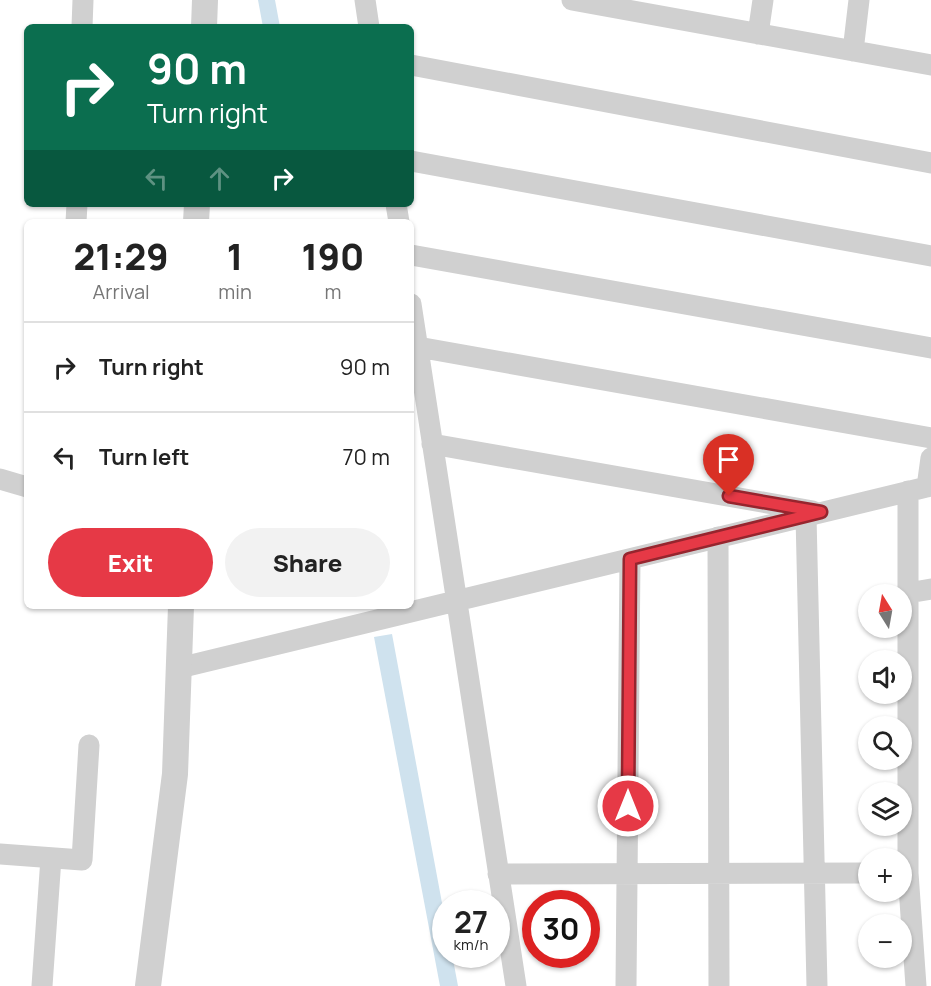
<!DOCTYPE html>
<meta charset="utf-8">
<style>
body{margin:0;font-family:Manrope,sans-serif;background:#f2f2f2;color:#222;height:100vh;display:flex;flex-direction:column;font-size:22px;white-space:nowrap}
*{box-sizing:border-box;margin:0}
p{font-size:20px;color:#767676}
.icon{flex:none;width:33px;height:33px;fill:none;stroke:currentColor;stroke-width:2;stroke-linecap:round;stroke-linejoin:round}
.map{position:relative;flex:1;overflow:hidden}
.drawer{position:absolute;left:24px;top:219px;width:390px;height:390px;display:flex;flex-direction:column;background:#fff;border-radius:9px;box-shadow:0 2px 4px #0004}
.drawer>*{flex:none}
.hud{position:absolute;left:24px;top:24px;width:390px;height:183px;border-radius:9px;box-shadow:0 2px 4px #0004;background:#0b6e4f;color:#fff;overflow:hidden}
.needle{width:39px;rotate:349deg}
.tools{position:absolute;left:858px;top:584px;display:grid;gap:12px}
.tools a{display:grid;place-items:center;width:54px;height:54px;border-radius:50%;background:#fff;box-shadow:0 2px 4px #0004;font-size:30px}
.speed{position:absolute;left:432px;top:890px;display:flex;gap:12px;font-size:30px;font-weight:700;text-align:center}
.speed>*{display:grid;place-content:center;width:78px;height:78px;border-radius:50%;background:#fff;box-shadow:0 2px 4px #0004;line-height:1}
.speed small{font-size:15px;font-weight:400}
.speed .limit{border:9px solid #d22;background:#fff;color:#111}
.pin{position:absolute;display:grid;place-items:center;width:51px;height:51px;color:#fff;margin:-62px -26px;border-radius:50% 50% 50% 0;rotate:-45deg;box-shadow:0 0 6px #0007}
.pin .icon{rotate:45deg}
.me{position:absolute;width:66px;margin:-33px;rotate:0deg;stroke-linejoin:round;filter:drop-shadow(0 0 4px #0008)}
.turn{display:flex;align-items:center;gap:21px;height:126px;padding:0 24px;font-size:27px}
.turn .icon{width:78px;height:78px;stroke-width:2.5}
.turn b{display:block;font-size:42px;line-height:51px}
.lanes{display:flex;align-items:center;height:57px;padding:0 24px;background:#0003;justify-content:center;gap:30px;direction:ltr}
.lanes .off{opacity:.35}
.eta{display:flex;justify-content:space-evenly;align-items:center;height:102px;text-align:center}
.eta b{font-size:36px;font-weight:800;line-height:42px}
.primary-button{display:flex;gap:12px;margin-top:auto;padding:12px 24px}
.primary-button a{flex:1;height:69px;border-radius:36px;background:#e63946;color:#fff;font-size:24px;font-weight:800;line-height:69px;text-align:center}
.primary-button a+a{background:#f2f2f2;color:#222}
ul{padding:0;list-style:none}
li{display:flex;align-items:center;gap:18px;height:90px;padding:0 24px;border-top:2px solid #e0e0e0}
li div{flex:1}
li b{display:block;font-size:22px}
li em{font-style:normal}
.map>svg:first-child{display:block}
.water{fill:#cfe2ee}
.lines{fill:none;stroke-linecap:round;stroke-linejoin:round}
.minor{stroke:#d0d0d0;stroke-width:21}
.tertiary{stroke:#d0d0d0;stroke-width:26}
.route-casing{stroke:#96252e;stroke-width:15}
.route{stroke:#e63946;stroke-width:10}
</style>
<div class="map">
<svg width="931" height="986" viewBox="0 0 931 986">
<rect width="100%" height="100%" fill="#fff"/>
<path class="water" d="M258,0H275L280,27H263Z
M392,634L445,919L446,954H452L458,986H440L374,637Z"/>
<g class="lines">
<path class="minor" d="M365,0L369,27
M572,0L931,65
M82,27L83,0
M758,34L763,0
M853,51L859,0
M411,65L931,163
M411,161L931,256
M396,204L399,222
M76,222L77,204
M411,255L931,348
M411,304L516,986
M418,347L931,438
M432,444L813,511
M0,479L27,487
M927,487L931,458
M908,491V873L916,986
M806,516L817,986
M718,537L719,986
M908,593L931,589
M179,668L931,486
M0,854L82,860L89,745
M498,874L868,873
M42,986L51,858
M626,986L630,559"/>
<path class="tertiary" d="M204,27L205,0
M196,222L197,204
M148,986L175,774L181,606"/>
</g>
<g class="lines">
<defs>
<path id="route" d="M628,806L630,559L821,512L729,496"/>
</defs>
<use href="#route" class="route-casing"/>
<use href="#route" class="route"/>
</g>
</svg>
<div class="tools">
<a><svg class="needle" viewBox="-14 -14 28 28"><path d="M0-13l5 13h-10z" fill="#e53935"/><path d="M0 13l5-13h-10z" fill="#767676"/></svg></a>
<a><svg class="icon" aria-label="sound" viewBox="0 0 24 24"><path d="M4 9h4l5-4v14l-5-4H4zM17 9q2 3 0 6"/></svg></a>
<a><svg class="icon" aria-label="search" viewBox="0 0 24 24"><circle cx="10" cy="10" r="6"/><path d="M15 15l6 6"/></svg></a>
<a><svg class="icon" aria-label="layers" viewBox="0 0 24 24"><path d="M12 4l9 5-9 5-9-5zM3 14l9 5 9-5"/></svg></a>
<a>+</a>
<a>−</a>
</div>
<div class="speed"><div>27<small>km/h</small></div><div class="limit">30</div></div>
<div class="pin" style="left:729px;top:496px;background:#d93025"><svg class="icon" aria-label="arrive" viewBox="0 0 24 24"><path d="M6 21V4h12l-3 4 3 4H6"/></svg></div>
<svg class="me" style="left:628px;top:806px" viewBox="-20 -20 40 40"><circle r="17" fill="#e63946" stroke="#fff" stroke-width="3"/><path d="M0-11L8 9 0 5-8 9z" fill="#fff"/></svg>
<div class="hud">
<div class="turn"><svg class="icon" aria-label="right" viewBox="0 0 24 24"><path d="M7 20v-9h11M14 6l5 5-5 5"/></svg><div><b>90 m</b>Turn right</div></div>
<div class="lanes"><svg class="icon off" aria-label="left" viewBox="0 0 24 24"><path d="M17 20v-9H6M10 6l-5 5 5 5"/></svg><svg class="icon off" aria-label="ahead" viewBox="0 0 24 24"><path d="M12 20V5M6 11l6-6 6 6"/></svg><svg class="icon" aria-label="right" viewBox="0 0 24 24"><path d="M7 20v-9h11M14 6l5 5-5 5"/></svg></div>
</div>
<section class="drawer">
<div class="eta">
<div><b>21:29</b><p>Arrival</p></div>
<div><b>1</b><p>min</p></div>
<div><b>190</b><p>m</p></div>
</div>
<ul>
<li><svg class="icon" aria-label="right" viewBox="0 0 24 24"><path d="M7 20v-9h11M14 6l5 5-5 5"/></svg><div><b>Turn right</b></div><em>90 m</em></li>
<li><svg class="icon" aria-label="left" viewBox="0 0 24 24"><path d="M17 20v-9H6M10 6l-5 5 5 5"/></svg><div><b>Turn left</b></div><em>70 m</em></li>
</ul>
<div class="primary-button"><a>Exit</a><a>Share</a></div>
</section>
</div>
